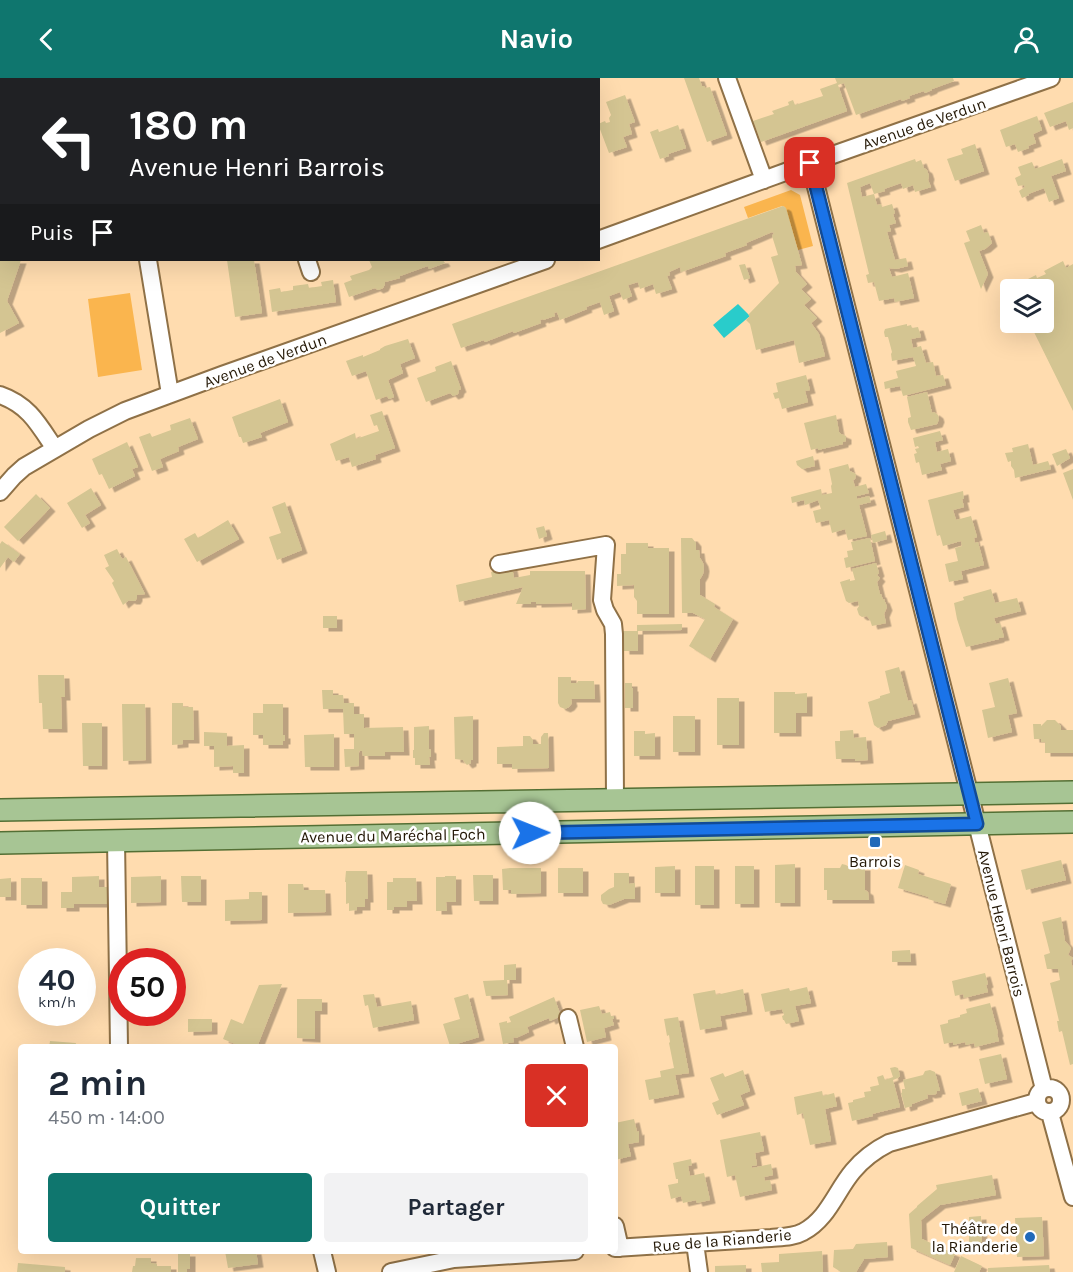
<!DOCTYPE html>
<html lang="fr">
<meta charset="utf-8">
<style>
body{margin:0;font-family:Karla,sans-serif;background:#f2f2f3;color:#1f2937;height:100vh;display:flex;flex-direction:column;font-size:22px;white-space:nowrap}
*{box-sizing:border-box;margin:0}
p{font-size:20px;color:#747a83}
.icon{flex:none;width:33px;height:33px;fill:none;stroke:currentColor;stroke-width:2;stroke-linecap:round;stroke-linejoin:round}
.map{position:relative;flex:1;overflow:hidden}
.side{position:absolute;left:18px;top:966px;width:600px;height:210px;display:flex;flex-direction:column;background:#fff;border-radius:6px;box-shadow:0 6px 24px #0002}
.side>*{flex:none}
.banner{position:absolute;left:0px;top:0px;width:600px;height:183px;box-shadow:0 6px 24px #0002;background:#202124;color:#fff;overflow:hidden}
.controls{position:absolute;left:1000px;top:201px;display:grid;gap:12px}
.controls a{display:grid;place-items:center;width:54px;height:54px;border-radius:6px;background:#fff;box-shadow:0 6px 24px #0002;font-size:30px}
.speed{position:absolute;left:18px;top:870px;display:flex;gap:12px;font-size:30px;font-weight:700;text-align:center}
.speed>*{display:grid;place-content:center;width:78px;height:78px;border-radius:50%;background:#fff;box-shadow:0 6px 24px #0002;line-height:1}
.speed small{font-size:15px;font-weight:400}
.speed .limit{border:9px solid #d22;background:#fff;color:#111}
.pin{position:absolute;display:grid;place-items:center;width:51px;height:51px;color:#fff;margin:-26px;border-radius:12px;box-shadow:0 3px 9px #0006}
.me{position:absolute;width:66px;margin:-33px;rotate:89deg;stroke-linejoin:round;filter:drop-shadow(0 0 4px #0008)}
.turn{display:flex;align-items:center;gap:21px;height:126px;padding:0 30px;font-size:27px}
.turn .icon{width:78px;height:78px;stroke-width:2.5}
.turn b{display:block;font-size:42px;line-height:51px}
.then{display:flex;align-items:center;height:57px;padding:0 30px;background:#0003;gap:12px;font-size:22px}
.round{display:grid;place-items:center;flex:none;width:63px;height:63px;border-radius:6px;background:#f2f2f3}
.head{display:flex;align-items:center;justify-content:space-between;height:102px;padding:0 30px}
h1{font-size:36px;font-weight:700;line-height:45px}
.cta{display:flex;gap:12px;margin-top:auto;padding:12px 30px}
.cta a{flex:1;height:69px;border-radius:6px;background:#0f766e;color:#fff;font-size:24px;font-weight:700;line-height:69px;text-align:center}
.cta a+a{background:#f2f2f3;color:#1f2937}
header{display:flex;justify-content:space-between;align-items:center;height:78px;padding:0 30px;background:#0f766e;color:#fff;font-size:27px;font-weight:700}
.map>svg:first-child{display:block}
.green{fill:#fab54e}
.water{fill:#29cccb}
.building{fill:#d4c592;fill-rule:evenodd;filter:url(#shadow)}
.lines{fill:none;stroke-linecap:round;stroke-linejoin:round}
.minor-casing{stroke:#8f7147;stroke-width:20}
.major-casing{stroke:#536f34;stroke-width:24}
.minor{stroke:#fff;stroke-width:16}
.major{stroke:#a7c594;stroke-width:21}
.route-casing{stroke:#114b97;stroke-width:15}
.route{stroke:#1a73e8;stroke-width:10}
.poi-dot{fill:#2169b9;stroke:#fff;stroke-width:2}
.labels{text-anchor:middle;stroke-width:5;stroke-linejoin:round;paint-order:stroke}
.street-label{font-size:16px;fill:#241806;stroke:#fff}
.poi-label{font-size:16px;fill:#241806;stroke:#fff}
</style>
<header><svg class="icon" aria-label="back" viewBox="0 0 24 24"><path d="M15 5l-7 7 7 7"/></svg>Navio<svg class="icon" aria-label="person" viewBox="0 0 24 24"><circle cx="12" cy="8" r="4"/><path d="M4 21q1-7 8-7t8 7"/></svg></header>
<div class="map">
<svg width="1073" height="1194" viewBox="0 0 1073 1194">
<defs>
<filter id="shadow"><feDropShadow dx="5.5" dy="3.5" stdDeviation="0" flood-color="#0004"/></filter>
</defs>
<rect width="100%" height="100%" fill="#ffdcaf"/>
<path class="green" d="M791,112L800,117L813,168L798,172L785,129L782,128L748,140L744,129Z
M130,215L142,292L98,299L88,221Z"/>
<path class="water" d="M738,226L750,238L724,260L713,247Z"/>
<path class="building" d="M684,0H699L702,8H704L705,10L710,9L727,57L707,64Z
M835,0H953L954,3L932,11V12L925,15L924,13L909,18L910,20L902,23L901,21L856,37L844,5L838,7L847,33L761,64L753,43L774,36L772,33L789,27L788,24L793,22L795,27L823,18L820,11L837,5Z
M625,17L635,44L629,46L632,56L623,59L627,69L609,75L598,46L605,43L606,45L610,44L609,40L611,37L606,24Z
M1073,24V50L1069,52L1066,43L1050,49L1044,35Z
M1037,38L1042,52L1033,56L1036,65L1028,68L1029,70L1018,74L1015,66L1006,69L1000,52Z
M678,47L686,70L668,76L669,78L660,81L650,54L658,51L659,54Z
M975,66L984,93L955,103L947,81L963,76L961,71Z
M915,81L916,84L921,82L924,90L927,92L929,98L928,102L931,109L915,114L913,107L903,111L901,105L884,111L885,113L874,116L877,127L881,126L882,129L892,126L895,135L893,136L896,145L889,147L891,153L887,154L895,182L906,180L908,188L896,191L889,190L892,199L908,195L914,220L895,224L894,220L879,223L874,204L868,205L866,197L869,196L847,105ZM870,105L874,116L862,119L860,109Z
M1062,81L1066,93L1051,98L1059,120L1049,124L1044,110L1028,116L1029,117L1022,120L1019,113L1025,109L1024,107L1018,108L1015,100L1021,97L1018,89L1032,84L1035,91Z
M783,128L786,130L802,187L795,188L796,194L807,206L801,211L811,221L804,227L817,240L811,245L819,256L825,278L799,285L794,262L756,272L750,246L746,242L750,238L748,237L779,205L771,179L778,177L772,158L774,155L772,154L746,165L747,167L725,175L726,178L681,194L680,189L669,194L670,197L667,198L672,211L656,216L653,206L640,211L638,204L628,207L632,218L623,222L620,214L609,218L614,233L604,237L600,224L586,229L587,231L560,242L557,234L554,235L555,238L543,242V241L540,242L541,245L514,255L513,253L485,264L484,262L461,270L452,246Z
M981,147L984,155L988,154L992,165L985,171L979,173L988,196L981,211L964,165L970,163L966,153Z
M0,182H21L7,223L19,245L0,255Z
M227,182H254L262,235L235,239Z
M369,182H443L445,185L429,191L428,188L422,190L400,198V200L385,204V206L383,210L378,212L375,210L349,219L344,205L352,202L350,198L369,192L372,189Z
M1063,183L1066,190L1073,186V333L1029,244H1044V212H1023L1020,205L1036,197L1037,200L1046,196L1044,193Z
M745,186L750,200L744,202L739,187Z
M333,202L336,224L272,234L269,212L280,210L281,214L293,212V208L308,206L309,210L322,208L321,204Z
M907,246V248L911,247L912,250L918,249L921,259L911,261L913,270L921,268L926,285L933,284L936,298L943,297L946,307L903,318L900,308L885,311L884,304L898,300L896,293L916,288L913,279L892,283L891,276L892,274L888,259H885L884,254L885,251Z
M408,261L415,280L400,286L403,295L388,302L394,319L389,321L387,318L376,322L366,293L352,298L346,283L363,277V279L380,272V271L385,268Z
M451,283L461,311L459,312L458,316L453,318L450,315L426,324L417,300L436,293L435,289Z
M806,297L810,312L805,313L808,324L782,331L779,320L775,321L773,315L778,314L776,305Z
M927,314L932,335L934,334L938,337L939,341L937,346L911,352L908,344V340L911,339L907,319Z
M280,321L288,344L260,355L262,359L243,365L241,359H239L232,339Z
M382,333L395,370L375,377L376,381L352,389L349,379L336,383L330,366L355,355L356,361L379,353L377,347L374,348L370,337Z
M836,337L839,354L841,356L846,358V363L843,364V366L818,372V370L811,372L804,345Z
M190,340L198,361L178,369L179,373L160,381L163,389L152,393L139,359L150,355L152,359L171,352L170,347Z
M940,353L943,362L935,364L937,374L948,371L951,383L940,386L942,392L922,397L919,384L916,385L914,376L917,375L915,371L919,370L918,368L915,369L913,360Z
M127,364L138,389L132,391L135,398L109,411L102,396L99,397L92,381Z
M1028,366L1033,387L1048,383L1051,391L1015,400L1014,392L1011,388V383L1008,384L1005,375L1013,374L1012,370Z
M1066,371L1070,380L1057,388L1052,376Z
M813,378L815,388L802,391L797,387L796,383Z
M848,386L850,393L856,396L855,401L853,402L855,409L866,406L869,415L857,418V421L869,418L871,424L859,427L867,458L848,462L845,451L832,455L829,442L816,445L813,433L821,431L818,422L805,427L804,422L792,425L791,419L821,411L822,417L832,415L831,408L832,406L829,391Z
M1073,391V422L1063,395Z
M91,410L101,427L85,437L90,445L82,450L67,425Z
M963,413L964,421H962L964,429L953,432L956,442L971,438L977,459L974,460L975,465L978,464L984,487L961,493L963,501L949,504L945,486L958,483L955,470L962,468L961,463L943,468L940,457L937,458L928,422Z
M36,416L50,430L18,463L4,449Z
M285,424L302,472L277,482L269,459L281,455L272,429Z
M228,442L239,461L197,484L184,461L195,455L198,460Z
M544,448L547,458L539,461L536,450Z
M885,453L887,461L873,465L871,457Z
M681,460H692L696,465V472H699L700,480L703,485L704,490L703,496L700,501V517L715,526L714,529L733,541L710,581L689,568L705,541L693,535H682Z
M870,460L875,483L846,490L844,480L848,479L847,473L853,472L851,464Z
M2,463L20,476L14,484L8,479L0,490V466Z
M626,465H648V470H669V536H637V523L634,519V507L617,508V496H621V476H626Z
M117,471L122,481L126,479L145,516L137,517V520L135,523H131L129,522L123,527L112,505L114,503L105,490L109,488L104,477Z
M876,485L879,495L877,497L880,500L877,504L880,516H881L883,522L884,521L887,529L884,536L886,545L872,548L870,542L867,538L862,539L859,537L857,531L859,528L858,523L849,525L846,523L840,504L850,501V503L855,502L852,491Z
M512,489L514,500L530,497V493H585L586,531L572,532V525L536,526V524H531V526H516L523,509L459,524L456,507L492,499L491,494Z
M991,511L995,525L1017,520L1021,533L994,540L996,546L1000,545L1004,559L999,560V561L966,569L957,541L954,525L964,522L963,519Z
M323,538H337V550H323Z
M682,546V552L638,553V573H624L623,553H637V547Z
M899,589L908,623L911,622L915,636L888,643L886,647L878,650L874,647L868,624L880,620V618L890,615L885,593Z
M38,597H64L65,619H61L62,651H43L42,625H39Z
M558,599H571V605H577L578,603H594L595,621H571L572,625L569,629L565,631L560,629L558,625Z
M1008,600L1017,635L1008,637L1012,654L988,660L982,632L995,629L989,605Z
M625,605H632V610H633V630H625Z
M322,612H333V617H343L344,625H354V636H364V650L403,649L404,674H385V678H363L362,673H359V688L345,689L344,671H354V656H344L343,631H323Z
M774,614H795V616L807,615V635H796V655H774Z
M717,620H739V667H717Z
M172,625H183V629H193L194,662H183V666L172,667Z
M122,626H145L146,682L123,683Z
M263,626H283V657H285V663H283V667H263V657H253V635H263Z
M473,638V682H471V685L467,687L465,685L463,682L455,681L454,639Z
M673,638H695V674H673Z
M1047,642H1055L1061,648V652H1073V675H1045V664H1041V661H1034L1033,646H1041V648Z
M82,645H102V688H83Z
M429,648V671L431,672V679H429L430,687H415V680H413V672H414V649Z
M853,652L854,660L866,659L868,682L855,683V681H836L835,663H840V653Z
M634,653H645V656L655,655V678H634Z
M204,654L227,655V668L244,667V695H233V688L214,689V668H204Z
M544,655H548L549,690L512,691V686H497V669L523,668V658H530L533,662V666H541V659Z
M334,656V689H305L304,657Z
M1061,782L1066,802L1026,812L1021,792Z
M795,786V825H775V787Z
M842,786L846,787L849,789H865V812L868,814L869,822H827V812H824V790H840Z
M905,787L919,792L918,796L951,806L945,826L928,821L929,819L898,810Z
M675,788V815H655V789Z
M695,788H714V827H695Z
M735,788H754V826H735Z
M510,790H541V815L511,816V812H503L502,791Z
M558,790H583V815H558Z
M346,793H367L368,821H365V829H357V832L349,833V825L346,826V804H345Z
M614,795H629V806L635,805V821H624L609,827L603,826L601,822V817L609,811L614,809Z
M473,797H493V823H474Z
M99,798V809H111V826H74V830H61V814H72V799Z
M161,798V824L131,825V799Z
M181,798H201V824H182Z
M445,798H456V824H446L447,833H436V799H445Z
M11,800V819H0V801Z
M21,800H42V827H21Z
M393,800H416L417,823H407V829H394V832H387V804H393Z
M288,806H303L304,812H325L326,834L288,835Z
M249,814H262V842L225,843V822L249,821Z
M1061,839L1065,863L1071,870L1068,877L1073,880L1071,883L1073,891V986L1070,987L1062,953L1059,954L1057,943H1059L1050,905L1060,902L1058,891H1047L1044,877L1050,875L1042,844Z
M910,872L911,884H892V873Z
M516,886V902H507L508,917L486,918L483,903L504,902V887Z
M985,895L988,906L986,907L988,914L964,920L963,916L955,918L952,903Z
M282,906L257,969H243L223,961L231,941L243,946L259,907Z
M807,909L811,925L795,928L799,943L786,946L784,942H783L782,938L784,937L782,931L765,934L761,916L789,910L790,913Z
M743,911L747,933L720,938L722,948L700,952L693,916L715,912L716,917Z
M374,916L377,929L411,923L414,942L373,950L368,927L365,928L363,917Z
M468,916L479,959L450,968L443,946L460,941L454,920Z
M554,919L561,938L550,943L549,940L527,949L529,954L516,960L515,959L513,960L514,964L503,966L499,945L507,943V945L511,944L509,939Z
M297,921H322V933H315V961L297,960Z
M990,925L998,955L997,956L999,963L975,969L974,965L966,967L965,964L953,967V964L944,966L940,947L948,945V942L960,939V937L967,935L966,931Z
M599,928L602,936L610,934L611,938H614V941H612L614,947L604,950L606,959L587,964L580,932Z
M678,939L689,995L675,997L679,1016L649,1022L645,1002L661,999L660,993L674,990L669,965L670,964L669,957L667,958L664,941Z
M188,941H212V953L188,954Z
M50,963L76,965L75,969H49Z
M1001,976L1007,1001L985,1006L979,981Z
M895,989L898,990L900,998L898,1000L893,1002L900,1029L872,1036L873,1038L852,1043L848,1025L853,1024V1022L865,1019L864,1014L871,1013L870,1009L879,1007L877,999L883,997L885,1002L893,999L890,990Z
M743,992L750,1013L740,1017L744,1027L717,1037L712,1025L719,1022L710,1000L723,995L725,999Z
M930,992L935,994L940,1013H937L936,1016L930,1017L927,1016L928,1020L912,1026V1028L905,1030L901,1015H902V1011H905L903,1002L923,997L925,993Z
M978,1010L982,1023L962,1028L959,1015Z
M822,1013L823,1018L834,1015L837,1028L825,1031L831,1063L810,1067L803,1035L797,1037L794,1019Z
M634,1041L637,1054L639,1053V1064L628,1066L631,1078L615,1082V1045Z
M760,1054L764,1073L755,1075L757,1087L752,1088V1090L771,1086L773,1097L764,1099L765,1103L770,1102L772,1112L740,1119L735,1097L727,1099L720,1062Z
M691,1081L692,1087L688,1088L690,1098L704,1095L710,1122L697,1125L696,1122L683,1125L681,1118L671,1121L668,1107L678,1105V1101H676L673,1085Z
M992,1097L996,1117L940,1127L921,1142L922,1161L955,1176L950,1187L911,1170L909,1136L917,1129V1128L937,1111L936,1107Z
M981,1138L982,1164H969V1139Z
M1042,1139L1044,1178L1017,1179L1015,1140Z
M887,1164L888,1179L864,1181L856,1194H841L833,1189L834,1172L853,1171L856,1166Z
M225,1173H256L258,1186L228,1190Z
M822,1173L823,1194H762L761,1185L779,1184V1176Z
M178,1175H190V1191H187V1194H178Z
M961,1178L982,1188L979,1194H954Z
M136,1180H151V1185L157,1186V1188H171V1194H132L133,1188H135Z
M18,1185L65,1189V1194H17Z
M746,1187V1194H715V1188Z
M1049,1187L1050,1194H988V1190Z"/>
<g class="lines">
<defs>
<path id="minor" d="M121,0V2
M727,0L764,102
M353,2L354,0
M0,79H2
M810,85L1044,1011
M598,162L810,85L1051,0
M148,182L170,316
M307,182L311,194
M0,317C29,327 39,347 55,371
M0,414L14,398L24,389L89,351L125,333L222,297L546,182
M499,486L606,467L602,522L605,532L613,546L614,556L615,721
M116,762L119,969
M568,940L575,969
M1037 1022a12 12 0 1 1 24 0a12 12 0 1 1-24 0Z
M1050,1035L1073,1119
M615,1148L620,1170
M695,1165L699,1194
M615,1170L771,1160C782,1159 794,1159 803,1154C828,1141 836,1113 853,1093C863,1081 875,1072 889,1065L1036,1024
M322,1173L327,1194
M391,1194L454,1181L575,1173"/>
<path id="major" d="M0,732L1073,714
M0,765L1073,744"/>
</defs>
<use href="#minor" class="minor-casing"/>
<use href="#major" class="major-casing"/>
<use href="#minor" class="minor"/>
<use href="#major" class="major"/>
</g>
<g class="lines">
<defs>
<path id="route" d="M530,755L977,746L810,85"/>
</defs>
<use href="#route" class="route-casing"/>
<use href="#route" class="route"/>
</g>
<g class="poi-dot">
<rect x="869" y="758" width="12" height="12" rx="3"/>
<circle cx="1030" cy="1159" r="6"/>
</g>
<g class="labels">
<g class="street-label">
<text transform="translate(924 45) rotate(-19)" y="6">Avenue de Verdun</text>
<text transform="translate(265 282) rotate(-20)" y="6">Avenue de Verdun</text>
<text transform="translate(393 757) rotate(-1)" y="6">Avenue du Maréchal Foch</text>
<text transform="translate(1002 845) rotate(76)" y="6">Avenue Henri Barrois</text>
<text transform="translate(722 1162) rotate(-5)" y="6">Rue de la Rianderie</text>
</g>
<g class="poi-label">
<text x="875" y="789">Barrois</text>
<text x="1018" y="1156" text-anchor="end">Théâtre de<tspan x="1018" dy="18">la Rianderie</tspan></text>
</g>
</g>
</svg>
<div class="controls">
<a><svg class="icon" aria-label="layers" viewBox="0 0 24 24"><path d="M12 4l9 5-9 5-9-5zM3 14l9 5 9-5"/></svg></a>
</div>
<div class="speed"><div>40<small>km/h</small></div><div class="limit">50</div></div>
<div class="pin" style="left:810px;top:85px;background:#d93025"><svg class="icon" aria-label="arrive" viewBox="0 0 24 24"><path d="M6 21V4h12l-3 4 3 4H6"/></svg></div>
<svg class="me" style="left:530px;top:755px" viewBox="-20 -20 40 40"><circle r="19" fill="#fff"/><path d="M0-13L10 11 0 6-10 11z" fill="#1a73e8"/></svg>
<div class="banner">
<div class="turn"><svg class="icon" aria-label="left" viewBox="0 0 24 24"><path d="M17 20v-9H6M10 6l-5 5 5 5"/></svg><div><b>180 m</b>Avenue Henri Barrois</div></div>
<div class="then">Puis<svg class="icon" aria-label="arrive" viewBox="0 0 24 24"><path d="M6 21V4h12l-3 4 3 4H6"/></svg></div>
</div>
<section class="side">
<div class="head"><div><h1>2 min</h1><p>450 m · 14:00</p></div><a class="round" style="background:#d93025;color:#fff"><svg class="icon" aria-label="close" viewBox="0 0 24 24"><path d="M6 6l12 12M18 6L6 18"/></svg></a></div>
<div class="cta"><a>Quitter</a><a>Partager</a></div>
</section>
</div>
